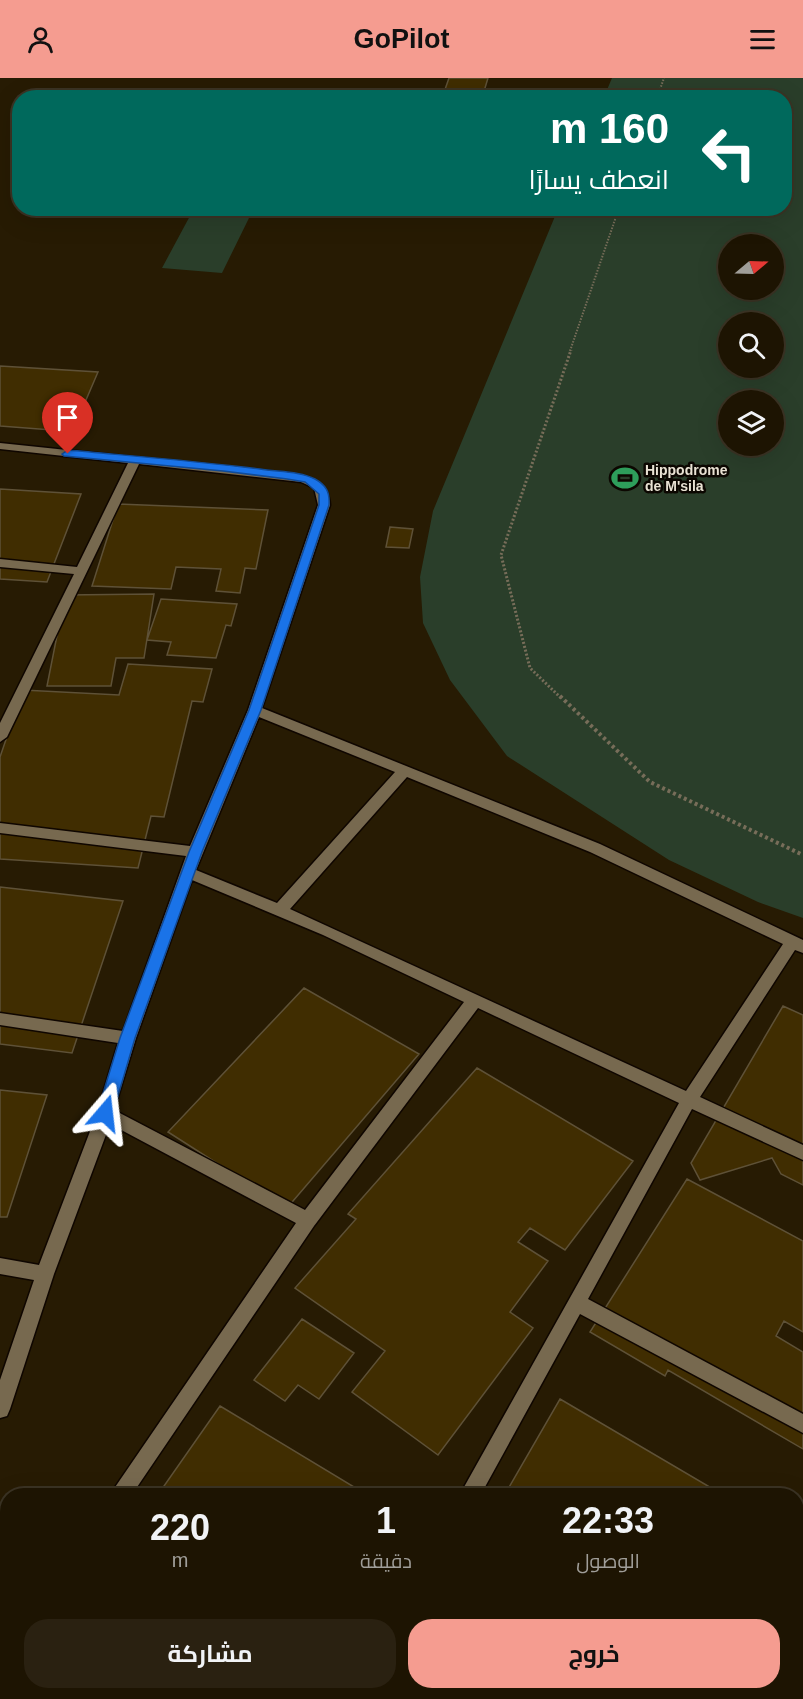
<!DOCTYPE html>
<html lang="ar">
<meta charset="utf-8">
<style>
body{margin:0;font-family:Helvetica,Cairo,sans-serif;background:#2a2111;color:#f1f3f6;direction:rtl;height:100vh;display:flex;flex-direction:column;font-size:22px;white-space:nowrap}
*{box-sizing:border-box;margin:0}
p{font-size:20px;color:#a09e99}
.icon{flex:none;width:33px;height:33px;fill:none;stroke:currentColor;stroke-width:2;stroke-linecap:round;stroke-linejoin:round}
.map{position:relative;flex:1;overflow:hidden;direction:ltr}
.drawer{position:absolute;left:0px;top:1410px;width:804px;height:212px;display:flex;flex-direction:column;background:#1d1402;border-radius:24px 24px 0 0;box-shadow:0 6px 24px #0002,0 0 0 2px #3b3324;direction:rtl}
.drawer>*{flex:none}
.hud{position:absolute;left:12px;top:12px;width:780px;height:126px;border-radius:24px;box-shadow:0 6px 24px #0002,0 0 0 2px #3b3324;direction:rtl;background:#00695c;color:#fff;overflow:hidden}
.needle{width:39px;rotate:71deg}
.tools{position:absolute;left:718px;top:156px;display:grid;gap:12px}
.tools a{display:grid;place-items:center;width:66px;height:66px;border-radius:50%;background:#1d1402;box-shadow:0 6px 24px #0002,0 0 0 2px #3b3324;font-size:30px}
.pin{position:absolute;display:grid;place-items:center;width:51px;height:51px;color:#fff;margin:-62px -26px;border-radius:50% 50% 50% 0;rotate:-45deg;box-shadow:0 0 6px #0007}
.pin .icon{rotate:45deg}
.me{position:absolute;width:66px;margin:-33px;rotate:17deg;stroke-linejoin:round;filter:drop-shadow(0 0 4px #0008)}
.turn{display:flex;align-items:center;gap:21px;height:126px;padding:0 24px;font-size:27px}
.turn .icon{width:78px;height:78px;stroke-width:2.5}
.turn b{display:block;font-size:42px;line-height:51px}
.eta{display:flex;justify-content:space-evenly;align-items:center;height:102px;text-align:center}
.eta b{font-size:36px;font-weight:700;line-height:42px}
.action{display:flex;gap:12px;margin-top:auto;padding:12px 24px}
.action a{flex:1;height:69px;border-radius:24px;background:#f59c90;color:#111;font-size:24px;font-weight:700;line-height:69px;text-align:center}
.action a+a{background:#2a2111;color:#f1f3f6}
header{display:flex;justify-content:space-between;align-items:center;height:78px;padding:0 24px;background:#f59c90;color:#111;font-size:27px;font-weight:700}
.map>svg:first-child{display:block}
.green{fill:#2a3e2a;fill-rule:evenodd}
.building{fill:#402d01;stroke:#5e5137;stroke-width:1.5}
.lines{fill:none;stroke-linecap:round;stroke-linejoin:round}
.street-casing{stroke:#0f0600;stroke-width:3}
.path-far2{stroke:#776d59;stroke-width:2;stroke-dasharray:1.5 1.5;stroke-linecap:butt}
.path-far1{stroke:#776d59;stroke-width:3;stroke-dasharray:2 2;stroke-linecap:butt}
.path{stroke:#776d59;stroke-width:4;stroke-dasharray:3 3;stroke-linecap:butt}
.street{fill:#77694f;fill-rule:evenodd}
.route{fill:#1a73e8;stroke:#114b97;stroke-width:1.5}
.labels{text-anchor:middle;stroke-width:5;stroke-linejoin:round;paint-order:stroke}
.far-poi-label{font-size:14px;font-weight:bold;fill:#e9e2d3;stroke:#0c0701;text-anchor:start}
</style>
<header><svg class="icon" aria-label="menu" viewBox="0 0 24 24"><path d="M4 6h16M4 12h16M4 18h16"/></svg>GoPilot<svg class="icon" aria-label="person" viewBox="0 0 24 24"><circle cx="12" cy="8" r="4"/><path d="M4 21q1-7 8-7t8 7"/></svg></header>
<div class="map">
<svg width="803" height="1621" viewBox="0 0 803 1621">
<rect width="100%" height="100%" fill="#271b03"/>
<path class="green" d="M612,0H803V840L758,824L669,782L507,678L450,602L423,545L420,499L433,433L558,131L784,130V20L604,19ZM729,166H774V212H729ZM729,244H774V290H729ZM729,322H774V368H729Z
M191,136L249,140L222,195L162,190Z"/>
<path class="building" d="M449,0H488L482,20H442Z
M0,288L98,294L77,343L57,342L52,352L0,348Z
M0,411L81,416L47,504L0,501Z
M118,426L268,432L256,491L245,490L240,515L216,513L221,491L176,489L171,511L92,508Z
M390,449L413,451L409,470L386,469Z
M154,516L144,580H116L111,608H47L65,517Z
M161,521L237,526L231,548L226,547L216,580L167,577L171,564L147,562Z
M128,586L212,591L203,624L192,623L164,739L151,738L138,790L0,781V679L23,612L119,617Z
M0,809L123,823L72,975L0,966Z
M304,910L419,976L287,1130L168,1054Z
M783,928L803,937V1107L781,1096L772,1080L700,1102L691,1085Z
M477,990L633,1083L565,1172L530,1150L518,1164L548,1183L510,1234L533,1250L438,1377L352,1314L385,1273L295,1210L356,1141L348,1136Z
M0,1012L47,1017L7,1139H0Z
M687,1101L803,1163V1254L784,1243L776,1258L803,1274V1371L668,1292L665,1298L590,1254Z
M302,1241L354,1275L319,1321L298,1307L285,1323L254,1302Z
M560,1321L725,1418H504Z
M220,1328L369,1418H157Z
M796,1459L803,1463V1621H631L621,1614H796Z
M45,1614H160L155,1621H55Z
M187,1614H309L304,1621H182Z
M404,1614H484L493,1621H399Z"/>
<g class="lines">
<defs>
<path id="street" d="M0,365L287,395C309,399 328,401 330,427L262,630L600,766L803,862V875L795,872L700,1019L803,1067V1082L692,1031L588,1221L803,1336V1355L580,1236L480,1418H459L679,1025L478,930L314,1148L131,1418H109L296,1145L110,1046L54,1196L10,1331L7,1338L0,1340V1302L34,1202L0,1196V1180L39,1187L97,1035L118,965L0,947V935L123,953L186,778L0,755V745L190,768L248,632L318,427L314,410L301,404L139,386L7,659L0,664V645L74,496L0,489V481L77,489L128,385L0,371ZM259,639L395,694L277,825L196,792ZM407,699L590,774L783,866L686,1013L290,831ZM192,802L323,857L464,924L305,1132L114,1032L136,960Z
M0,1542L8,1546V1568L0,1565Z
M73,1614H101L104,1621H76Z
M339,1614H362L359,1621H336Z
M667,1614H698L701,1621H670Z"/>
</defs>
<use href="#street" class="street-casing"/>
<path class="path-far2" d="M657,20L664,0
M570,273L619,130"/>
<path class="path-far1" d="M561,620L530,590L501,477L571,272"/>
<path class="path" d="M560,618L650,704L803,777"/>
<use href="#street" class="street"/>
</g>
<path class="route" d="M68,372C132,378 196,383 260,391C277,394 300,393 315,401C326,407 330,414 329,427L261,632L202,774L135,960L113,1035L110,1040L105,1042L100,1040L97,1035L120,960L189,774L249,632L319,427V416L305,404L287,401L223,393L64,378L62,376Z"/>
<defs>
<symbol id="stadium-bare" viewBox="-9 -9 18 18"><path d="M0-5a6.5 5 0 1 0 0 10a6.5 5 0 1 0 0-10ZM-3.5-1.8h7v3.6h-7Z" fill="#2e9e5b" stroke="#0c0701" stroke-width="2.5" paint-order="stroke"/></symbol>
</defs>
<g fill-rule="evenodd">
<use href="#stadium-bare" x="606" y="381" width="38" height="38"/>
</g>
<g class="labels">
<g class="far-poi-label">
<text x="645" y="397">Hippodrome<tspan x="645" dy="16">de M'sila</tspan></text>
</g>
</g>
</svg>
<div class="tools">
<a><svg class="needle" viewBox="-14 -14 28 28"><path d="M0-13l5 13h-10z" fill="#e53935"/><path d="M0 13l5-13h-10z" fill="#a09e99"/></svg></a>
<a><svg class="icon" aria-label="search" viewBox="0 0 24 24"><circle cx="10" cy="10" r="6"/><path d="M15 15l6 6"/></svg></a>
<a><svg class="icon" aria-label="layers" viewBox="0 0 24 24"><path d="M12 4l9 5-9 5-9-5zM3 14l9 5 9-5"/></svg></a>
</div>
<div class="pin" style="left:68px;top:376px;background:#d93025"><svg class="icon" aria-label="arrive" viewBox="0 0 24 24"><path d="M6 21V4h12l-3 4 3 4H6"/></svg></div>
<svg class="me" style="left:105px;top:1035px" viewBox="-20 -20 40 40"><path d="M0-17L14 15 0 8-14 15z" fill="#1a73e8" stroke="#fff" stroke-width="4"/></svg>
<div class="hud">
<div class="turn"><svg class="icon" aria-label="left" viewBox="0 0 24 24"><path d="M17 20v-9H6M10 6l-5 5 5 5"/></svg><div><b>160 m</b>انعطف يسارًا</div></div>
</div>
<section class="drawer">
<div class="eta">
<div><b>22:33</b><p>الوصول</p></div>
<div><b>1</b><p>دقيقة</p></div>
<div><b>220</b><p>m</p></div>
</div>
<div class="action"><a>خروج</a><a>مشاركة</a></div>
</section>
</div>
